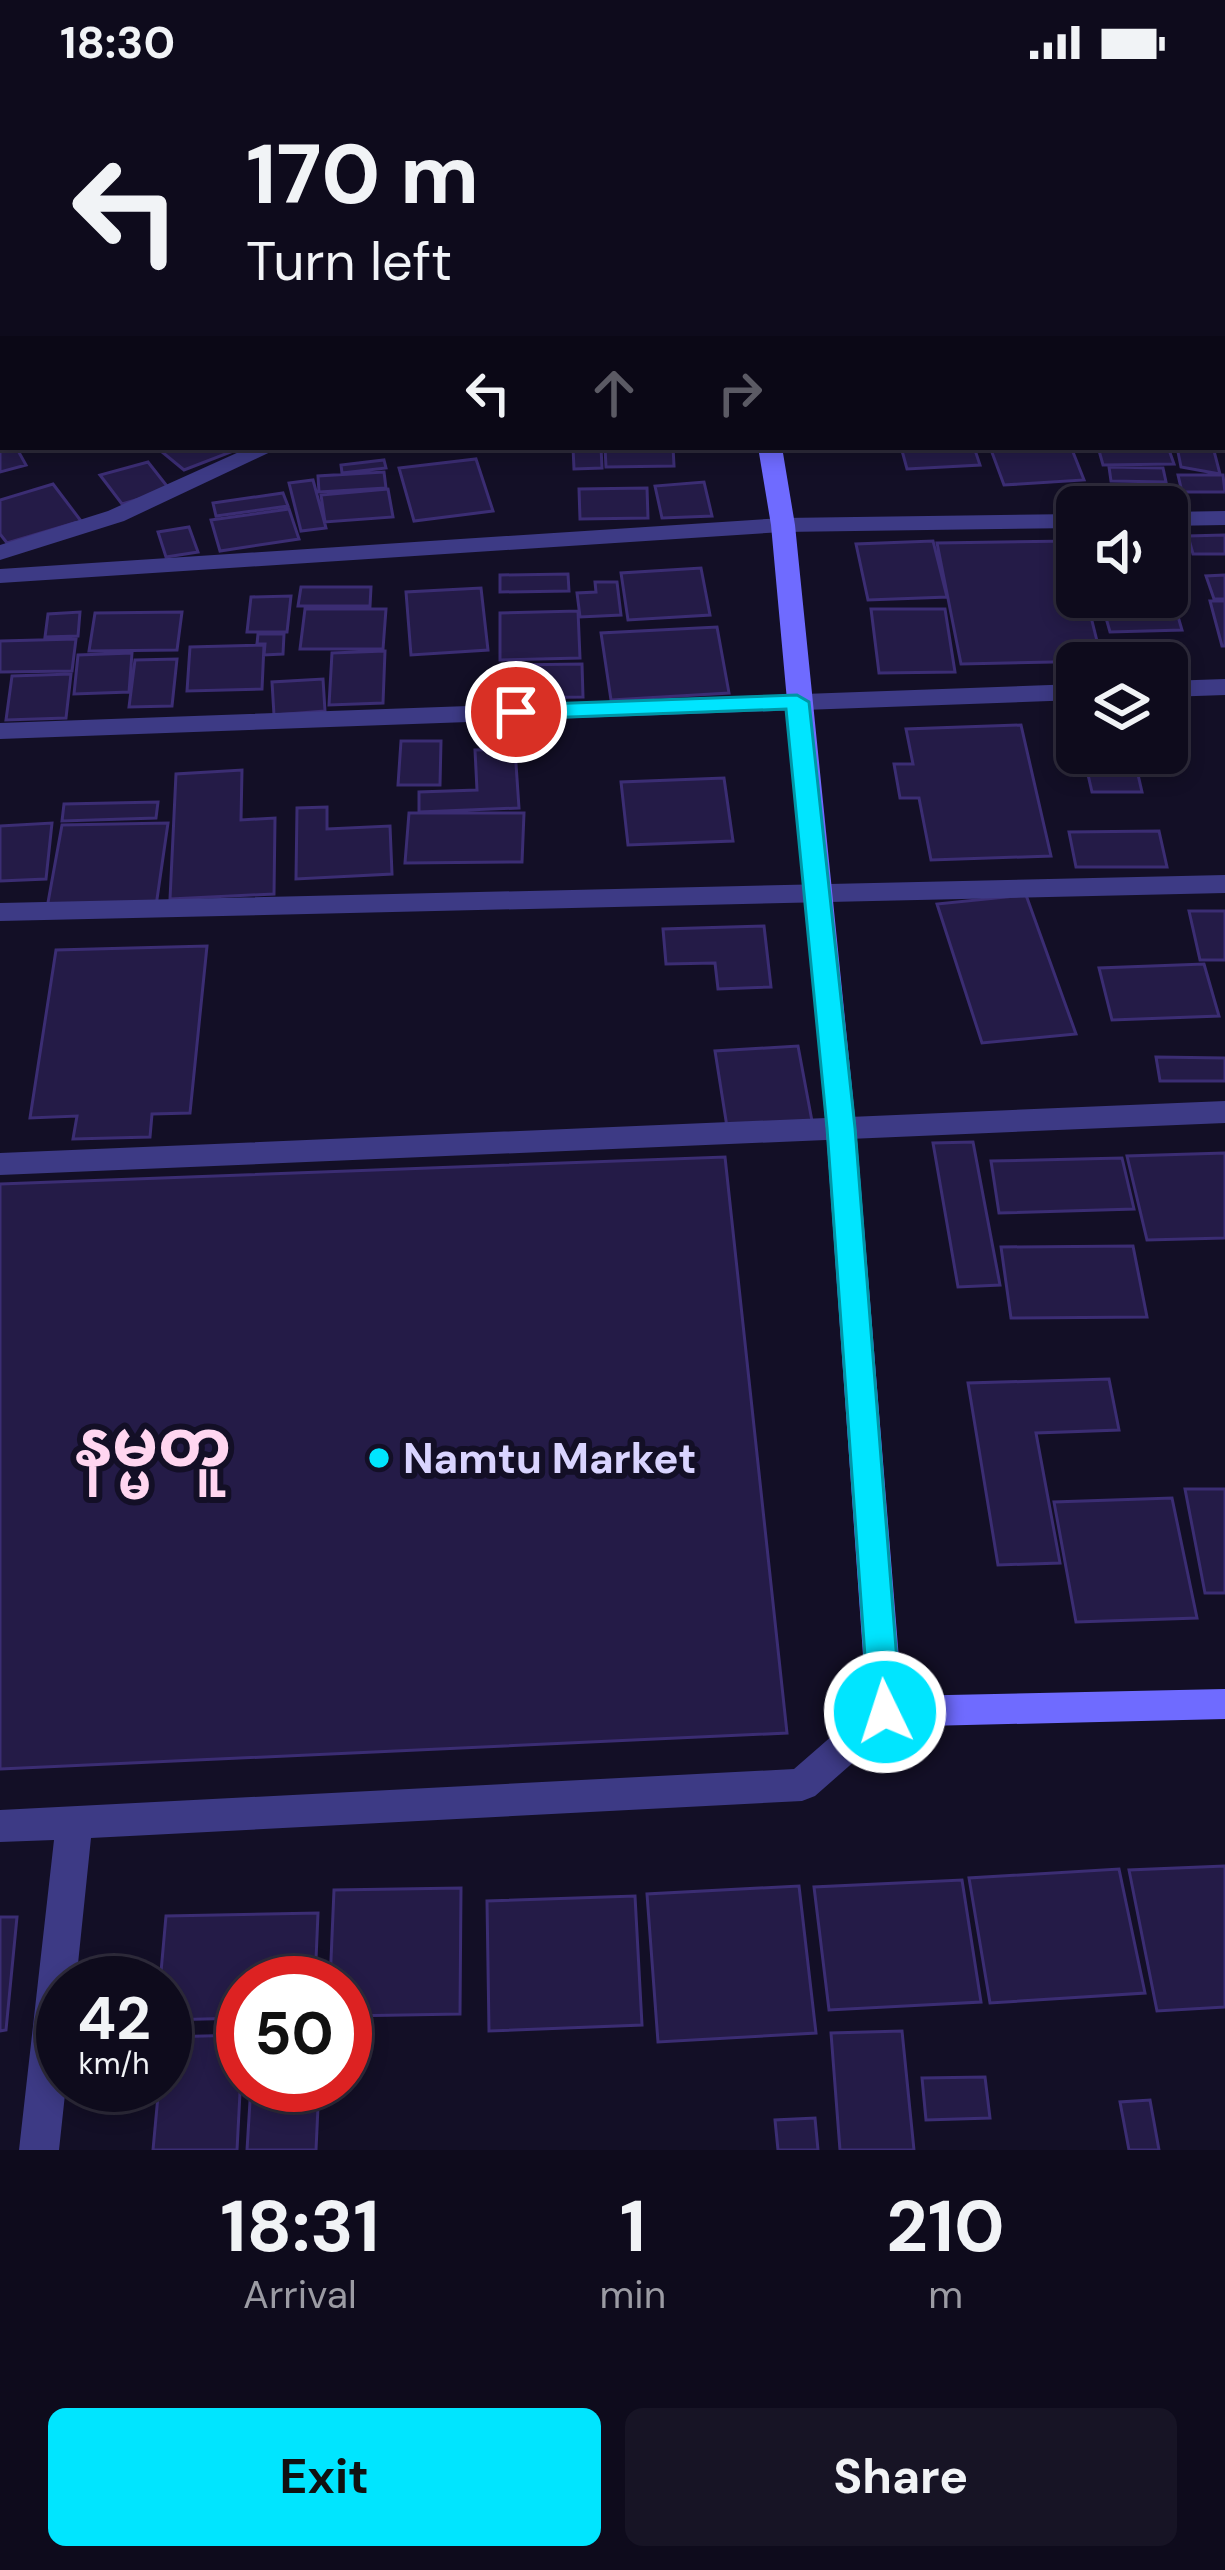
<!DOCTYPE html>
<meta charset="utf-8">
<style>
body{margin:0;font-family:"DM Sans","Noto Sans Myanmar",sans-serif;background:#171425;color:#f1f3f6;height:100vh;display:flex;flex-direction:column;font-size:45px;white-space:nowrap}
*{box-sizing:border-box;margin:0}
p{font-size:39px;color:#9b9ba3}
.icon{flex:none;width:66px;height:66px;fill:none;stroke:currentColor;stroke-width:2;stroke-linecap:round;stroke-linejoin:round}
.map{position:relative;height:2066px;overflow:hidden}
.sheet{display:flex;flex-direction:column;background:#0e0b1c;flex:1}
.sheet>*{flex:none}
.top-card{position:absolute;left:0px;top:0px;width:1227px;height:366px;box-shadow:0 6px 18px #0003,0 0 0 3px #2e2b3b;background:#0e0b1c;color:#f1f3f6;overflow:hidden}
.buttons{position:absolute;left:1056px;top:402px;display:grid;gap:24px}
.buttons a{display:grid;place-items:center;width:132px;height:132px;border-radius:18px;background:#0e0b1c;box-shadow:0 6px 18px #0003,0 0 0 3px #2e2b3b;font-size:60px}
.speed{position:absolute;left:36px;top:1872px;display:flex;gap:24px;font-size:60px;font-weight:700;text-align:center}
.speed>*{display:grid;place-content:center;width:156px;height:156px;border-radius:50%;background:#0e0b1c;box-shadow:0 6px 18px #0003,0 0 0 3px #2e2b3b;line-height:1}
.speed small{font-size:30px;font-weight:400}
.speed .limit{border:18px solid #d22;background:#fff;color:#111}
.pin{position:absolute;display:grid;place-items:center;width:102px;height:102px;color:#fff;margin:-51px;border:6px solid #fff;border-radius:50%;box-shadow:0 3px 12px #0007}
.me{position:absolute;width:132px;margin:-66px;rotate:356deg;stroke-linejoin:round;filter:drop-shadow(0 0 9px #0008)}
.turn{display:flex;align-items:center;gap:42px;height:252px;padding:0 48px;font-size:54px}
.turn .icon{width:156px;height:156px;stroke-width:2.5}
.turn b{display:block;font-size:84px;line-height:102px}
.lanes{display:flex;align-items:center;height:114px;padding:0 48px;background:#0003;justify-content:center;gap:60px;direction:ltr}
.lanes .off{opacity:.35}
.eta{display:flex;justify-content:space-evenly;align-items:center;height:204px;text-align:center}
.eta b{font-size:72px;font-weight:700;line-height:84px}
.button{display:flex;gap:24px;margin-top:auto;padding:24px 48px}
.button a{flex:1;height:138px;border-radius:18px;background:#00e5ff;color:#111;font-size:48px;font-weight:700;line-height:138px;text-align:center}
.button a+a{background:#171425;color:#f1f3f6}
.status{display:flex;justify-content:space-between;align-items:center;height:84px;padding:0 60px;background:#0e0b1c;direction:ltr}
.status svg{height:33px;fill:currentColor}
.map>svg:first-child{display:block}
.building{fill:#241b47;stroke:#3b2d73;stroke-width:3}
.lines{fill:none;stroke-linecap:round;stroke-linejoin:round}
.street{fill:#3d3a85;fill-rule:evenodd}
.secondary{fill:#6f6bff;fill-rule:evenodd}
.route{fill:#00e5ff;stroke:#0095a6;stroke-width:3}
.poi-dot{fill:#00e5ff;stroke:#130f26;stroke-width:4.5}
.labels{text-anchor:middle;stroke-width:12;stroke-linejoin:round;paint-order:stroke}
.poi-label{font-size:42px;font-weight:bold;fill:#d9d4ff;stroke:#130f26;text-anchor:start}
.town-label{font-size:66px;font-weight:bold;fill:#ffd6f0;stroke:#130f26}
</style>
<div class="status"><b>18:30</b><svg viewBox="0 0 49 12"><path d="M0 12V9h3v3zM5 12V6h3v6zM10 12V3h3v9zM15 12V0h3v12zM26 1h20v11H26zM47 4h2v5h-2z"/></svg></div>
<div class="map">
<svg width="1225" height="2066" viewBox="0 0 1225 2066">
<rect width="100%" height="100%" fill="#130f26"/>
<path class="building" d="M0,358L3,363H16L26,381L0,388Z
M156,363H233L236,366L184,386Z
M573,363H601L602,384L574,385Z
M605,363H673L674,382L606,383Z
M901,363H974L980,381L907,385Z
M990,363H1071L1084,396L1004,401Z
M1098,363H1168L1174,380L1103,381Z
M1177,363H1213L1220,390L1181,383Z
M476,375L493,427L414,437L399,384Z
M384,376L386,384L342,389L341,381Z
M148,378L170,406L122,420L100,391Z
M1109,383L1163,384L1166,398L1111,397Z
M384,388L386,404L319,408L318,392Z
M1178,391H1223L1225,408H1182Z
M313,396L326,444L301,447L289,399Z
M704,398L712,432L662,434L655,402Z
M53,400L81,437L7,459L0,450V416Z
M647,404L648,434L580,435L579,405Z
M388,405L393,433L325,438L321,411Z
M283,409L288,422L216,432L213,419Z
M289,425L299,455L220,467L211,436Z
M189,443L198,468L166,473L158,448Z
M1225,451V470H1193L1188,452Z
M933,457L947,513L868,516L856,460Z
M1072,457L1077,513H1086L1102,577L961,580L937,459Z
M701,484L710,531L628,536L621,489Z
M568,490L569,507L500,508V491Z
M1225,491V515H1214L1206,492Z
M1167,495L1182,546L1110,548L1100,513H1167Z
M595,498H617L621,531L580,533L577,509L596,508Z
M301,503H371L370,522H298Z
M481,504L488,566L411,571L406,508Z
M291,512L287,548H247L251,513Z
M1210,517H1225V562H1222Z
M305,525H386L383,565H300Z
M871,525H945L955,588L879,589Z
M578,527L580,574L500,576V529Z
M80,528L78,552L45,553L48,530Z
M182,528L177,566L89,567L95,529Z
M717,543L729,609L611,616L601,549Z
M258,550H284L283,570L264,571L265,560H257Z
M76,555L72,587L0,588V557Z
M264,561L262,605L187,607L190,563Z
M385,567L383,619L329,621L332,569Z
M132,569L129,608L74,610L78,571Z
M177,575L172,622L129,623L135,576Z
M582,580L583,613L508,614L507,581Z
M71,590L66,634L6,636L12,592Z
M323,595L325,627L274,631L272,598Z
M1021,641L1051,772L931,776L919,714H900L894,680H913L906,645Z
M401,657H441L440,701H398Z
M515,665L519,724L419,728V708L477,706L475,666Z
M1083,669H1133L1142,708H1092Z
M242,686L241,736L275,734L274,810L170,815L176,690Z
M724,694L733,757L628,761L621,698Z
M158,718L156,734L62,737L64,720Z
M327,723V745L390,742L392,790L296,795L297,724Z
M409,729H524L522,778L405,779Z
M52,739L46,795L0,797V742Z
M168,739L156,822L47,824L62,741Z
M1159,747L1167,783H1076L1069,748Z
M1026,811L1076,950L982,959L937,820Z
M1189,827H1225V876H1200Z
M764,842L771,903L718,905L715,879L666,880L663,845Z
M207,862L190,1029L152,1030L150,1053L73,1055L77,1032L30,1034L56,866Z
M1204,880L1219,932L1112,936L1099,884Z
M798,962L812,1037L727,1043L715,967Z
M1156,973L1225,974V997H1160Z
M973,1058L1000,1201L958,1203L933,1059Z
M1225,1069V1154L1147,1156L1127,1072Z
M725,1073L787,1649L0,1685V1100Z
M1122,1074L1134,1125L999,1129L991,1077Z
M1133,1162L1147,1233L1011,1234L1001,1163Z
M1109,1295L1119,1346L1036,1349L1060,1479L998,1481L968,1299Z
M1185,1405H1225V1509H1205Z
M1172,1414L1197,1534L1076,1538L1054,1418Z
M1225,1782V1923L1157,1927L1129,1786Z
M1119,1785L1145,1909L990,1919L969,1794Z
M962,1796L981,1918L829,1926L814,1803Z
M799,1802L816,1949L658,1958L647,1810Z
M461,1804L460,1930L345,1932V1899H330L334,1806Z
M635,1812L642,1941L489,1947L487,1817Z
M318,1829L315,1899H243V1934L165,1936V1899H160L166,1832Z
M0,1833H17L6,1946L0,1947Z
M902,1947L914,2066H840L831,1949Z
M243,1951L237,2066H153L159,2001H165V1953Z
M985,1993L990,2034L926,2036L922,1994Z
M251,2001H319L316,2066H247Z
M1150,2016L1159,2066H1129L1120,2018Z
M815,2034L818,2066H778L775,2036Z"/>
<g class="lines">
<path class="street" d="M424,0H444V3H424Z
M1193,0H1213L1215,3H1195Z
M1224,20H1225V33H1224Z
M1224,276H1225V290H1224Z
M250,363H281L124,437L0,476V461L108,427Z
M1225,427V441L1167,442V428Z
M1077,430V444L783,448L0,499V485L783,434Z
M1225,595V611L1167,613V597Z
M1077,600V616L0,655V639Z
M1225,791V809L0,837V819Z
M1225,1017V1039L0,1091V1069Z
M885,1613L898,1617L903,1628L898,1639L815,1712L802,1717L91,1754L76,1899H63L66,2001L59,2066H19L54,1756L0,1758V1726L794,1685L872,1617Z"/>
<path class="secondary" d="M648,0H668L669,3H649Z
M758,363H782L795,441L856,1044L902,1612L1225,1605V1635L885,1643L872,1639L867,1628L826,1044L771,441Z"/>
</g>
<path class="route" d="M797,611L809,618L855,1044L901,1628L897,1638L885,1642L873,1638L869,1628L827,1044L786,625L516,635L504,628L516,621Z"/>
<circle class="poi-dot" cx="379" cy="1374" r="12"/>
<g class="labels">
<g class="poi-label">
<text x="403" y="1389">Namtu Market</text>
</g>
<g class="town-label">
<text x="153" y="1382">နမ္မတူ</text>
</g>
</g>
</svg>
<div class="buttons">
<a><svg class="icon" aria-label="sound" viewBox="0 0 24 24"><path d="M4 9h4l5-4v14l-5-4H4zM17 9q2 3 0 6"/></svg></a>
<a><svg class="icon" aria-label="layers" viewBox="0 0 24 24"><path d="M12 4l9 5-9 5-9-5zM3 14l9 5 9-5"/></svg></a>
</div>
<div class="speed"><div>42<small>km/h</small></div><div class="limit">50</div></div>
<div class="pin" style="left:516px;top:628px;background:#d93025"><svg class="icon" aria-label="arrive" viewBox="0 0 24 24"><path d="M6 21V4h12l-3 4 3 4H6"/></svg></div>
<svg class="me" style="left:885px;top:1628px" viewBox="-20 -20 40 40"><circle r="17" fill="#00e5ff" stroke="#fff" stroke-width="3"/><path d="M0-11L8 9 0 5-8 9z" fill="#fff"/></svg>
<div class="top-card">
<div class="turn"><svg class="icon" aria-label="left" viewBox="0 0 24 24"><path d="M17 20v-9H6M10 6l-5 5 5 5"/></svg><div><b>170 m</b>Turn left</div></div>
<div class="lanes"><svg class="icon" aria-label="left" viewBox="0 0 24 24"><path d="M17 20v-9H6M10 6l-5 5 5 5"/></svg><svg class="icon off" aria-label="ahead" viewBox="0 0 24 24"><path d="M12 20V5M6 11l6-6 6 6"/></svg><svg class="icon off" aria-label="right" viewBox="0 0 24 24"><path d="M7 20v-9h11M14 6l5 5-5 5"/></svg></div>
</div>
</div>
<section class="sheet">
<div class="eta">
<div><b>18:31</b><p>Arrival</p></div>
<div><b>1</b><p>min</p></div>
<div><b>210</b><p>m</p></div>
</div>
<div class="button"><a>Exit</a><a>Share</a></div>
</section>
